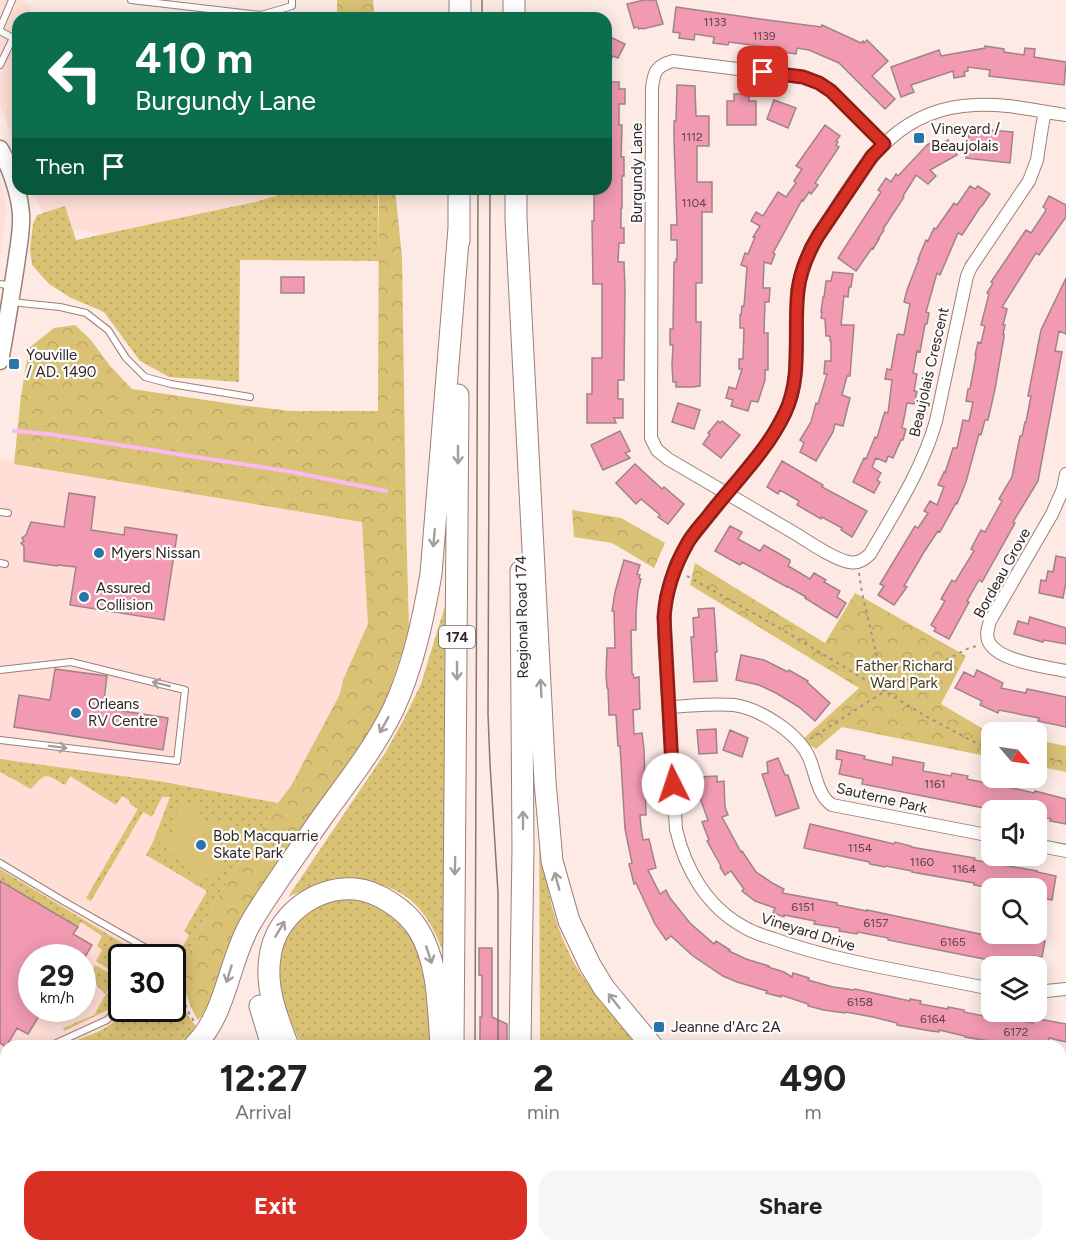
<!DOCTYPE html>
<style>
body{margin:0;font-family:Figtree,sans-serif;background:#f6f6f6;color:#222;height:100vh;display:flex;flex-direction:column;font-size:22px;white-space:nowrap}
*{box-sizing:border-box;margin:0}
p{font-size:20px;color:#767676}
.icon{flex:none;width:33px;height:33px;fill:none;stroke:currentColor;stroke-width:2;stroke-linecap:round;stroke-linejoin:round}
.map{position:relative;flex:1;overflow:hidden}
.side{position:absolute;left:0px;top:1040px;width:1066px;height:212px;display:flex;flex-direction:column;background:#fff;border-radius:18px 18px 0 0;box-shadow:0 3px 15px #0003}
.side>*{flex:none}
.guide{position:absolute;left:12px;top:12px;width:600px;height:183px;border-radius:18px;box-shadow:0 3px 15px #0003;background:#0b6e4f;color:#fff;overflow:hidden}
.needle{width:39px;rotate:119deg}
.buttons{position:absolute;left:981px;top:722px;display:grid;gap:12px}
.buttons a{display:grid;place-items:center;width:66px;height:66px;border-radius:12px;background:#fff;box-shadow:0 3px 15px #0003;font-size:30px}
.speed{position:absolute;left:18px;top:944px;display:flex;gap:12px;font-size:30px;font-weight:700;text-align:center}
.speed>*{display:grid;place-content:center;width:78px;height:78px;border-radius:50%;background:#fff;box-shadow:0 3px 15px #0003;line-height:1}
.speed small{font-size:15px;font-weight:400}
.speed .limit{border:3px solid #111;border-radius:9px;background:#fff;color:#111}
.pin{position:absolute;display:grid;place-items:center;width:51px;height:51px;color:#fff;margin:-26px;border-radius:12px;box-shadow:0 3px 9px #0006}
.me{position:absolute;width:66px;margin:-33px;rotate:356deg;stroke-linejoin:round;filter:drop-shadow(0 0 4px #0008)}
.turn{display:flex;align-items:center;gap:21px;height:126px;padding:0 24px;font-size:27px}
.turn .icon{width:78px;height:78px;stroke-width:2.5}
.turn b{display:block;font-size:42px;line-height:51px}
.then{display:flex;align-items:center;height:57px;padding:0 24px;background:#0003;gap:12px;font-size:22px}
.eta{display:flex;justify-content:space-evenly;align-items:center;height:102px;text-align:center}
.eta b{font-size:36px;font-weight:700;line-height:42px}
.cta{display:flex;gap:12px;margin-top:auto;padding:12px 24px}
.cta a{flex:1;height:69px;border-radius:18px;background:#d93025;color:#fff;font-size:24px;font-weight:700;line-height:69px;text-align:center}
.cta a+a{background:#f6f6f6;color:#222}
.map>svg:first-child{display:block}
.built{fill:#feded6;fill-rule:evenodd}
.grass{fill:url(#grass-dots)}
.forest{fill:url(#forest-crowns)}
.pitch{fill:#dac274}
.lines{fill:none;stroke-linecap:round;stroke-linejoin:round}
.stream{stroke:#feb9f2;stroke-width:4}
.building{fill:#f19ab1;stroke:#a08289;stroke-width:1.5}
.lane-casing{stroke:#9c7f78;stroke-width:8}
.street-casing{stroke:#9c7f78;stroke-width:14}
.secondary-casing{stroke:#9c7f78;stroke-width:19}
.highway-casing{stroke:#9c7f78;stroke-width:23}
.path{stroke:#a1918d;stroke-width:2;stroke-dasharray:3 4.5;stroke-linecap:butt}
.lane{stroke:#fff;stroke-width:6}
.street{stroke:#fff;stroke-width:12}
.secondary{stroke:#fff;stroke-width:16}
.highway{stroke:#fff;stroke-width:21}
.tram{stroke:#857673;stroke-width:1.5}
.oneway{stroke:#a39e9c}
.route-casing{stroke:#8d1f18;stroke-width:15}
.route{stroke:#d93025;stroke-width:10}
.poi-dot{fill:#2975a8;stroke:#fcfcfc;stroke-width:2}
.labels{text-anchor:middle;stroke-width:4.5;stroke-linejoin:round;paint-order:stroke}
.number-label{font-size:12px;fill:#624447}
.shield{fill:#fcfcfc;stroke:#6f6765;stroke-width:1.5}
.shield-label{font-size:14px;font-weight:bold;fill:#332724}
.poi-label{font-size:15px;fill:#332724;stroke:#fcfcfc;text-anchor:start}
.street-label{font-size:15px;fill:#332724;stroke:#fcfcfc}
.park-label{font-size:15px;fill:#4c411d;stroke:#fcfcfc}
</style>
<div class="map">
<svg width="1066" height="1250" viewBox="0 0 1066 1250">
<defs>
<pattern id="grass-dots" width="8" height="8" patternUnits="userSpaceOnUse" patternTransform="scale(1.5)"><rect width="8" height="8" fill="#dac274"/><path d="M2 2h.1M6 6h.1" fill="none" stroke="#bca764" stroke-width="1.8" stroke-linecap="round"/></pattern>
<pattern id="forest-crowns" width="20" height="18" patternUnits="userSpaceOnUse" patternTransform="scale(1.5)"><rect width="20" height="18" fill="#dac274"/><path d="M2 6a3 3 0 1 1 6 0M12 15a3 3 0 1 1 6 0" fill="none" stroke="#bca764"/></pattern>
</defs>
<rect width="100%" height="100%" fill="#fdeae5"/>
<path class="built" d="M0,0H18L31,6L30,18H18V151L0,105Z
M0,180L7,209L0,257Z
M33,189H322L133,239L47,225Z
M0,459L374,515L372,631L350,689L227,910L167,1031L132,1045L6,1046V1096L0,1098ZM32,957H82V1008H32ZM122,957H172V1008H122Z"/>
<path class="grass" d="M300,189H378L379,261L240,260L239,382L169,377L140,361L104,312L71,298L49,284L32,265L30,249L33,224L37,215L65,206L76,240L255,202Z
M445,606L444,954C429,915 414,893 373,882C362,879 351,876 341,878C322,881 305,890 288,897L385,753L404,719L421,684Z
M0,759L158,781L278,803L217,898L177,975L173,972L172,957H168L171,952L178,955L189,935L184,931L207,891L146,855L153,842L170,797H162L152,817L143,812L91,901L86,898L138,809L130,804L129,800L122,796L116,805L70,776L65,785C43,773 47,772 31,789L0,772Z
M539,823C545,881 552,935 588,984C605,1006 625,1025 644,1045H540Z
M0,869L129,947V954L127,957H122L121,966L116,974L96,961L102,950L97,946L102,936L81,922L78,927L0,881Z
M351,898L370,901L402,919L426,955L434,1045H302C281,1008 264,951 300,918C309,910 321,903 332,900C338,899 345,899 351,898Z
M95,965L116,977L106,993L119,999L108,1010L64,1031L63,1028L94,1015L106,994C95,986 90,978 95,965Z
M173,982C181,997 184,1013 196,1026C191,1035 184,1039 175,1045H65C86,1036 115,1029 127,1008H131L137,1012L139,1008H172Z
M565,1245H683L679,1250H568Z"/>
<path class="forest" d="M337,0H373L375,18H364V15L337,12Z
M379,189H395L402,257L406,518L409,631L383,710L215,995L203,1017H200L198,1020C188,1006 187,989 177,975L217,898L278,803L291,786L340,694L343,680L368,624L362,522L14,464L21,396L29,348L54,328L75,325L91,340L110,366L132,389L239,405L290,411H378Z
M572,510L621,518L665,543L654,568L612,543L574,537Z
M695,563L825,643L855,593L966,656L941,704L985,730L995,732H992L991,757L842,727L816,749L802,740L859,688L690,585Z
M1037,740L1066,746V772L1037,766Z"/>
<path class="pitch" d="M179,803L198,807L206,827C209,825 214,820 219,821C225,821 235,832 235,839C236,849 223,851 217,845L214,846L222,870L209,880L203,877L197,886L192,882L197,873L169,854V844L153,842L158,829L172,833Z"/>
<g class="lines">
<path class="stream" d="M14,431L49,434L287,471L386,491"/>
</g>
<path class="building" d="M644,0H656L663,24L643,29L642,28L639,29L638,27L634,28L627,4Z
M676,7L760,19L821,27L822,25L861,43L863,41L864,43L867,40L888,61L872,76L895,99L885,109L839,63L809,50L797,48L796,54L781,52L782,49L729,42L728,45L713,43L714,37L695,34L694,40L679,38L680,33L673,32Z
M606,35L625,44L618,58L613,56L606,68Z
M985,46L1004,49V52L1024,55L1025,48L1035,49L1034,57L1066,62L1064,85L989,76L990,70L968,67V71L964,72L965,76L954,78L953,71L911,85L914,92L901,97L891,67L939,50L941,56L985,48Z
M606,82H619V89H625V104H619V125H622L621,157H624V176H622V208H621V228H624V243H619L618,262H624L625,289L624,380H618V399H623V418H614L616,423H587V394H592V358H602V284H593L592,221H594V189H606Z
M677,85L695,86L696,116H709V146H697V182H712V212H702V283H696V322H701L700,386L692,387H676V382H673L672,365L673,345H670V329H673L674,262H676V259H677V240H671V225H677L674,140V121H676Z
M734,94H749V101H756V125H727V101H734Z
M774,100L796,108L788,128L767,119Z
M825,125L840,136L836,141L838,142L836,145L839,147L815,183L818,185L811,194L809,192L803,201L802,200L773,253L775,254L771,264L764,262L763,288H770L769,302H765L764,333H768V370H765V380L758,402L751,401L748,411L731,406L733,400L726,398L729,387L736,389L742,369H739V359H743L744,328H740V315H741L742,306H744L747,267L741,265L745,253L748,254L755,237H753L760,226L751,221L756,212L763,216L778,192L786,197L796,183L794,181L802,169L796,166Z
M976,129L1013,132L1010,163L966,158L969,135L976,136Z
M937,139L940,144L948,140L957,155L930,170L936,176L928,184L916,175L903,196L904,197L883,229L884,230L878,239H879L873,249L872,248L856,271L838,258L881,192L878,190L886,178L891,182L896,174L898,176L927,145Z
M970,186L975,189L978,186L990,194L982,206H981L962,235L958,233L940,275L937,273L926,312L929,313L927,324H925L920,352L917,351L913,373L917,374L914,391H917L914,404L907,403L902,428L906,429L903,440H901L893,458L888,456L886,462L876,458L872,467L881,473L877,480L880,482L874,493L853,482L864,458L866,459L875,437L877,438L883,417L885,412L888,413L892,380L885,379L887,369L891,370L897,335L898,334L904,335L910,304L904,302L907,290L919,259H918L926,240L928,241L934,228L936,229L954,203L957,205Z
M1049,196L1066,205V217L1039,255L1036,253L1002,307L1007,309L1003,325H1005L1003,334H1004V337L995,389L988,420H985L981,435L979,434L966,482L957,504L956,503L940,532L938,531L924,552L904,586L907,587L894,605L878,595L884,586L880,584L915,526L918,528L928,513L924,511L930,501L937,505L944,487L938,485L944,472L945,473L953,448H957L963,420L969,421L973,402L966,401L968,389H970L976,356L975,355L978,342L981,343L985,326L981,325L989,294L987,293L993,283L991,282L1026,230L1031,233L1045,212L1046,209L1043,207Z
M833,272L853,274L851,287H849L848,297L844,296L841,325H854L850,376H847L842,395L850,398L843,426L835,424L833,432L816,461L800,452L804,443L800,440L811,422L816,403L818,404L827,374H824L825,361H831V341H830V336H826L825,319L821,318L822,312H821L823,297H824L826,281H831Z
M281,277H304V293H281Z
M1066,278V334L1059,331L1055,351L1062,352L1038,481L1013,522L1015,523L982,582L979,580L967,601L969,602L949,639L934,631L936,628L931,625L932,623L945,601L941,599L952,580L955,582L974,551L971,549L981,530L985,532L1002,501L999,499L1012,477L1020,436H1022L1025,422H1026L1031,396H1028L1041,330Z
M678,403L700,410L694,429L672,422Z
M718,421L720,423L722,421L740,435L721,458L703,444L710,434L708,433Z
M620,431L630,451L625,453L630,458L603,470L591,445Z
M782,461L823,485L822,487L867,511L852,537L841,530L842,528L822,517L821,519L797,505L799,501L780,490L778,494L767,487Z
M635,464L662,489L664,487L684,504L668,524L658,517L660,515L641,499L636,504L616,483Z
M69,493L95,497L91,530L124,535L125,527L177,535L164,620L70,605L76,567L58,565L57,566L24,561V546L21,543L24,541L22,538L26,535L31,522L64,527Z
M730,526L742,532L738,539L760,551L764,545L790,560V562L788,566L790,567L810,579L814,573L826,580L824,582L840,591L837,597L846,603L837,618L805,598L806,597L787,586V587L742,562L740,565L715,551Z
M1056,556L1066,558V582L1063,598L1039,593L1041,580L1046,581L1048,571L1053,572Z
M624,560L640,565L637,574L640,575L639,578L641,579L638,590L636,612V630H631L632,674H633L634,678L639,677L640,709L633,710L634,734L642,733L644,749L646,815H640L641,827L643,840L649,839L656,868L648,870L660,894L666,890L670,898L690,923L714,944L716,941L730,950L729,951L746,959L769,966L768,967L784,972L792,977L793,973L809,978L808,980L833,987L854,990L855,989L910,1001V999L921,1001L920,1004L948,1009V1007L964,1010V1012L989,1017L990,1015L1033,1023V1018L1066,1024V1042L1049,1038L1048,1046H1007V1044L965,1037V1036L939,1030V1032L931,1031L897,1025V1023L873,1017L846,1012L845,1013L824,1010L808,1006V1004L781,995V997L766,993L767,991L737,982L723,976L693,956L671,936L666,940L655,924L636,883L634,884L629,864L632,863L625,829L620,746H618L616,715H609L608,688H607L606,675L607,648H615L614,611H612L615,592Z
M714,608L717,652H715L717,681L694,682L691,637H694L693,618L699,617L698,609Z
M1030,617L1066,628V644L1044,640L1043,642L1014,634L1018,621L1028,624Z
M741,655L764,660L788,672L789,670L808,681L807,682L830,703L815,721L799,707L776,693L759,685L736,680Z
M55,669L107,676L103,708L168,718L163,750L14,727L19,695L50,700Z
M977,670L1003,683L1001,688L1026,693L1027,689L1066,697V727L1038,721L1039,718L999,710L998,713L980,705L982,701L955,688L964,672L974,677Z
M716,729L717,753L699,754L697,730Z
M730,730L748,738L742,757L723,750Z
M837,750L865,756L864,759L892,765L893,757L924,763L923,771L951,776L952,773L968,776L967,779L991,784L992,783H997L998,777L1009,779L1008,787L1034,793L1035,791L1066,799V824L1050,821L1051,819L1036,816V810H1006L984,806V808L862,784L863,779L839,774L842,760L836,759Z
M778,758L785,775H788L799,808L776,816L762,774L768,773L767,762Z
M717,776V782L724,781L725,807L728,815L722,817L741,852L742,851L756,872L774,884L784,889L782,893L837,903V905L867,911V910L999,938L1007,939L1008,935L1045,941L1042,957L1034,956L1032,961L1016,958L1015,964L989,959V960L888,940V938L858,932L857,934L839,931L840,928L814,924L815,921L784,915V917L773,913L775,908L755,901L742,891L744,889L731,871L725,875L720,867L721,866L707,841L709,840L702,822L708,820L700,798L699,777Z
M810,824L894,844L895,842L911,846V847L975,858L974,860L1037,871V872L1056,876L1052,900L1036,897V888H990L974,885V883L912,872V871L886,866L885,867L870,864L869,862L804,848Z
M0,881L78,927L73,934L92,945L85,957H32V1008H44L28,1034L17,1028L6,1047L0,1043Z
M479,948H492V1017L507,1024V1046H480V1017H482V975H479Z"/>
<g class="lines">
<defs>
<path id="lane" d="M131,0L261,15L292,6V0
M0,28L12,0
M0,31L13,38L0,65
M0,284L12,286
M11,302L60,307L86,313L108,330L126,358L145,377L171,384L250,397
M0,512L8,513
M0,563L5,564
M0,670L71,662L185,690L177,761L0,740
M0,863L65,902L153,952L150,957
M50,1046L107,1020L122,1005
M0,1067L6,1064"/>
<path id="street" d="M884,144L831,91L819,83L803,77L673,61C656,66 654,71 652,88L651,438L657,450L668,459C711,484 753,509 796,534C809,542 835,560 849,562C857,564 864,560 870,554C895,511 922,470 936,421L967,276L971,267L1029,181L1037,160L1042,127L1045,112
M1066,474L1063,489L1052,514L990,621C988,628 986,633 988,640C995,661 1047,667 1066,671
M669,707C690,706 713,703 734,705C761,709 800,734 810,760C816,775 818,796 832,805L992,836
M1036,845L1066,851
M992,989C953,981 914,974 875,966C841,959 807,951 774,939C764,936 754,933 744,927C707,907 685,869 676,829L664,633L666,597L676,564L688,542L770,440L786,410L791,398L795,379L797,291L801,274L811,247L818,236C859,174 890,108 975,105C1005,103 1036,111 1066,115
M1036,992L1066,989
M1065,1180L1066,1184
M237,1245L250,1250
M906,1245L919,1250
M120,1250L155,1245
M844,1250L848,1245"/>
<path id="secondary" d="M0,149C10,167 20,194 21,215C22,231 18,249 16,265C11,297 6,329 0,361
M0,1134L6,1132
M1060,1141L1066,1142"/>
<path id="highway" d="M514,0V18
M460,18V0
M516,189V219L545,782L552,861L569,921L590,965L604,988L652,1046
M459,241V189
M260,1006L272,1046
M194,1046C226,1015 228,964 249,926C258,909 270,893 281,876C296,855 310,834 325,813C349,780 375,747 393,710C413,667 423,620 431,574L459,228
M288,1046C277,1017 265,988 270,957C275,917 314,886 355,889C378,891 406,910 418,929C439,963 438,1007 441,1046
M453,1046L458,395
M520,1046L523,849L521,571
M0,1121L6,1118
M392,1245L394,1250
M449,1245V1250
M552,1245L555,1250
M517,1250V1245
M685,1250L689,1245
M722,1250L724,1245"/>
</defs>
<use href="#lane" class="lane-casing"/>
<use href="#street" class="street-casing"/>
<use href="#secondary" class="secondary-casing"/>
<use href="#highway" class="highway-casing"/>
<path class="path" d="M859,573L862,593L885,691
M687,576L776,626L929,718L978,744L992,747
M810,739L885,691L969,648L977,646
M1036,756L1066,762
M162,957L166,949
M172,978C183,991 184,1008 194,1021"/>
<use href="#lane" class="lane"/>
<use href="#street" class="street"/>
<use href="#secondary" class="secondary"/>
<use href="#highway" class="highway"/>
<path class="tram" d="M482,18V0
M490,189L488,714L490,764L498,893V1046
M475,1046L478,189
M477,1245V1250
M498,1250V1245"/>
</g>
<defs><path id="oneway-shaft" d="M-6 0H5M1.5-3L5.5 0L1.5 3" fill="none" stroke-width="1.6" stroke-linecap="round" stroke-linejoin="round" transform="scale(1.5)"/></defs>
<g class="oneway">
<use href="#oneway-shaft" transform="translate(458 455) rotate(90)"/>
<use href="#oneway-shaft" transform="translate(434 538) rotate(95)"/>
<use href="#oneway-shaft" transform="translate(457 671) rotate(90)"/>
<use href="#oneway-shaft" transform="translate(161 684) rotate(-166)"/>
<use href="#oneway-shaft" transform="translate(541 688) rotate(-93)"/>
<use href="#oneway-shaft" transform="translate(384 725) rotate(119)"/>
<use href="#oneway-shaft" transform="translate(58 747) rotate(7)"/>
<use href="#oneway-shaft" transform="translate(523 820) rotate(-90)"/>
<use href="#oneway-shaft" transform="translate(455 866) rotate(91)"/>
<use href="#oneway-shaft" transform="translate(557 881) rotate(-105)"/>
<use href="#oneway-shaft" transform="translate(280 929) rotate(-59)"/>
<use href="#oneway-shaft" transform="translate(429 955) rotate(72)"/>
<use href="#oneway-shaft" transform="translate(229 974) rotate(107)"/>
<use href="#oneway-shaft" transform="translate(614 1001) rotate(-128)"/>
</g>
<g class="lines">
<defs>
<path id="route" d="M673,784L664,617C666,591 674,567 687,544C693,533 702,524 709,515C735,482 767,451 785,413C803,375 793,332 798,291C800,272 808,253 818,236L872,156L884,144L831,91L819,83L803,77L763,72"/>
</defs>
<use href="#route" class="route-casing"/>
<use href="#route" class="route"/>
</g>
<g class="poi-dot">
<rect x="913" y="132" width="12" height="12" rx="3"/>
<rect x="8" y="358" width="12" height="12" rx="3"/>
<circle cx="99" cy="553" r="6"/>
<circle cx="84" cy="597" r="6"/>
<circle cx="76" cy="713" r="6"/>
<circle cx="201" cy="845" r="6"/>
<rect x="653" y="1021" width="12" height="12" rx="3"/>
</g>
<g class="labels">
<g class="number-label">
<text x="715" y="26">1133</text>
<text x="764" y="40">1139</text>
<text x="692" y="141">1112</text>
<text x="694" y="207">1104</text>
<text x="935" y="788">1161</text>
<text x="860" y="852">1154</text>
<text x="922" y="866">1160</text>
<text x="964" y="873">1164</text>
<text x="803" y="911">6151</text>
<text x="876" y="927">6157</text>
<text x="953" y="946">6165</text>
<text x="860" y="1006">6158</text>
<text x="933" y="1023">6164</text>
<text x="1016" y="1036">6172</text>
</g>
<rect class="shield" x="439" y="626" width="36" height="22" rx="4.5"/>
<g class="shield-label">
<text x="457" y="642">174</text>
</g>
<g class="poi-label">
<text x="931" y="134">Vineyard /<tspan x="931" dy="17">Beaujolais</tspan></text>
<text x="26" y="360">Youville<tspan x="26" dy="17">/ AD. 1490</tspan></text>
<text x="111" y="558">Myers Nissan</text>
<text x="96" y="593">Assured<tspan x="96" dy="17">Collision</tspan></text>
<text x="88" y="709">Orleans<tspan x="88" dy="17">RV Centre</tspan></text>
<text x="213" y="841">Bob Macquarrie<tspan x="213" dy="17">Skate Park</tspan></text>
<text x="671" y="1032">Jeanne d'Arc 2A</text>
</g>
<g class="street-label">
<text transform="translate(637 173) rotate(-90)" y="5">Burgundy Lane</text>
<text transform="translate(929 372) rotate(-77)" y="5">Beaujolais Crescent</text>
<text transform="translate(1002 573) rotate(-61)" y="5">Bordeau Grove</text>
<text transform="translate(522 617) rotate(-91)" y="5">Regional Road 174</text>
<text transform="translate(882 798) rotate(13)" y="5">Sauterne Park</text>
<text transform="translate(808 932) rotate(17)" y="5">Vineyard Drive</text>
</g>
<g class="park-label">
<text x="904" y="671">Father Richard<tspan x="904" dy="17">Ward Park</tspan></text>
</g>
</g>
</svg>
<div class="buttons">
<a><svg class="needle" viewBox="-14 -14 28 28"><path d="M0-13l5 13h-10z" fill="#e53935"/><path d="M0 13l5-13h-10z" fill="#767676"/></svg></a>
<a><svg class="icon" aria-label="sound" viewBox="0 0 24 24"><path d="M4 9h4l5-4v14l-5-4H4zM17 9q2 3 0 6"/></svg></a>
<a><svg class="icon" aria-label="search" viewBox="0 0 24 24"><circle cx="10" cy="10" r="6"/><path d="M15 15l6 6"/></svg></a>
<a><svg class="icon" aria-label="layers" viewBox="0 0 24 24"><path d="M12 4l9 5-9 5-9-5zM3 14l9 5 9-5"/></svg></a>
</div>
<div class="speed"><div>29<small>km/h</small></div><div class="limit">30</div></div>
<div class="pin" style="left:763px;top:72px;background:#d93025"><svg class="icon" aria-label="arrive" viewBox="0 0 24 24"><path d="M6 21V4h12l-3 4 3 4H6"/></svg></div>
<svg class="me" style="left:673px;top:784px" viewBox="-20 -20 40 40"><circle r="19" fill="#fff"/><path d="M0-13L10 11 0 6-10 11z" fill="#d93025"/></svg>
<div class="guide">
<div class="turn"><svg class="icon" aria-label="left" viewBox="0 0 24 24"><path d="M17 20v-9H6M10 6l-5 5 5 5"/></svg><div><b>410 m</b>Burgundy Lane</div></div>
<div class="then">Then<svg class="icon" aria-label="arrive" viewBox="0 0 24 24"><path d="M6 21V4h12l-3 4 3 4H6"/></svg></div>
</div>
<section class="side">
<div class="eta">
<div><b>12:27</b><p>Arrival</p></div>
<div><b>2</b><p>min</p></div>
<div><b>490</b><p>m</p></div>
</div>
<div class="cta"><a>Exit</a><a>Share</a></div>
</section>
</div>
